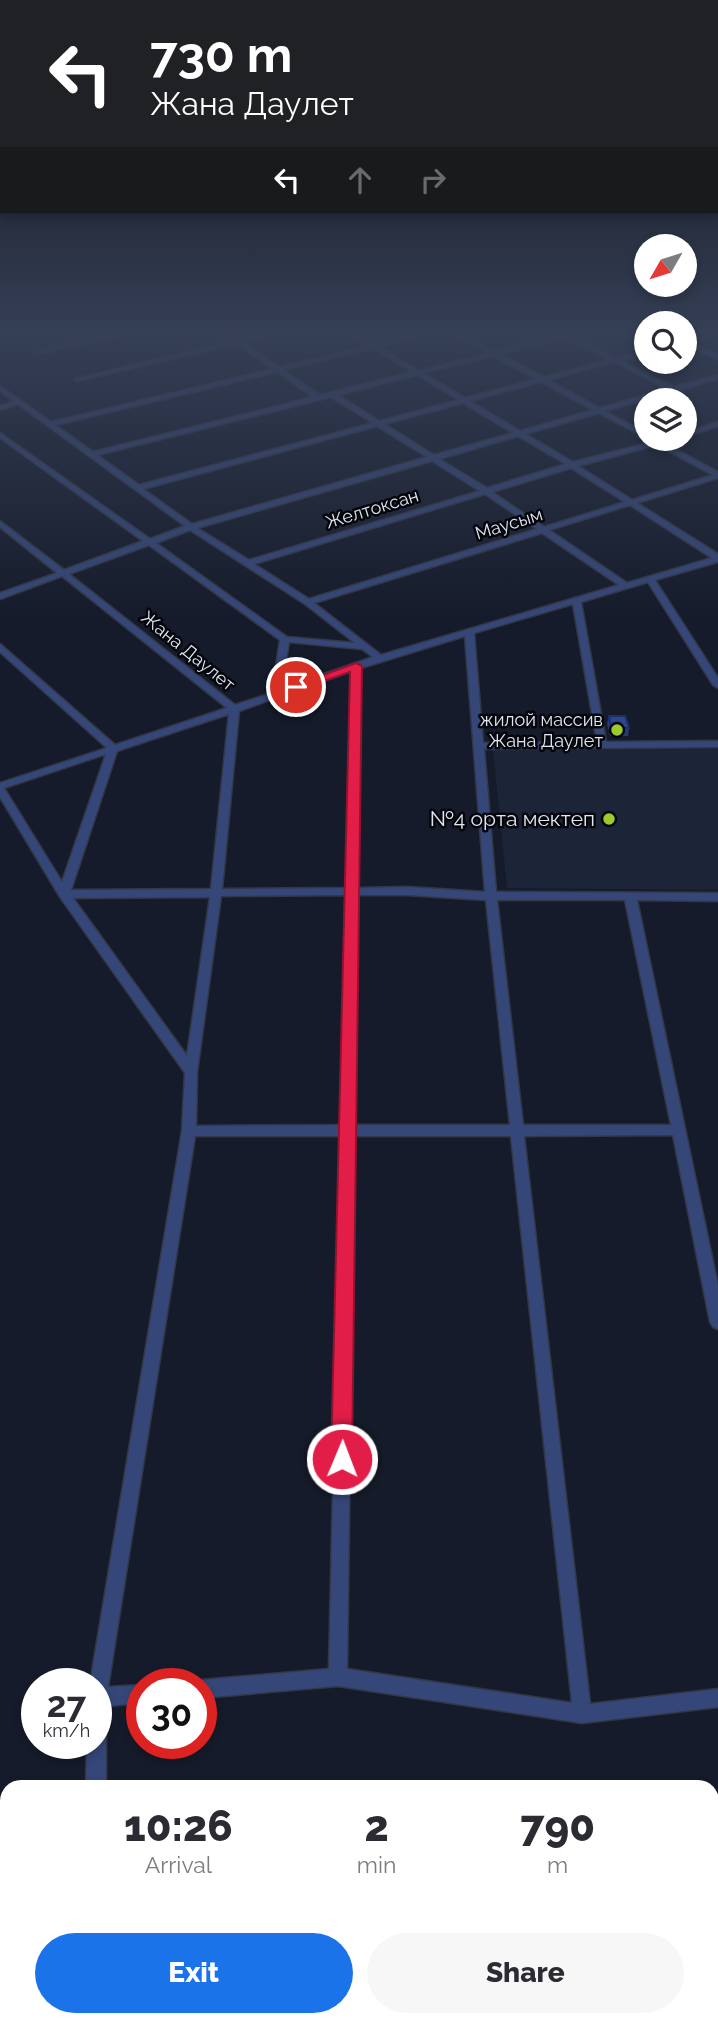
<!DOCTYPE html>
<meta charset="utf-8">
<style>
body{margin:0;font-family:Raleway,sans-serif;background:#f7f7f7;color:#2b2b33;height:100vh;display:flex;flex-direction:column;font-size:26px;white-space:nowrap}
*{box-sizing:border-box;margin:0}
p{font-size:23px;color:#7c7c81}
.icon{flex:none;width:38px;height:38px;fill:none;stroke:currentColor;stroke-width:2;stroke-linecap:round;stroke-linejoin:round}
.map{position:relative;flex:1;overflow:hidden}
.details{position:absolute;left:0px;top:1780px;width:719px;height:247px;display:flex;flex-direction:column;background:#fff;border-radius:21px 21px 0 0;box-shadow:0 4px 10px #0003}
.details>*{flex:none}
.top-card{position:absolute;left:0px;top:0px;width:719px;height:214px;box-shadow:0 4px 10px #0003;background:#202124;color:#fff;overflow:hidden}
.needle{width:46px;rotate:231deg}
.buttons{position:absolute;left:634px;top:234px;display:grid;gap:14px}
.buttons a{display:grid;place-items:center;width:63px;height:63px;border-radius:50%;background:#fff;box-shadow:0 4px 10px #0003;font-size:35px}
.speed{position:absolute;left:21px;top:1668px;display:flex;gap:14px;font-size:35px;font-weight:700;text-align:center}
.speed>*{display:grid;place-content:center;width:91px;height:91px;border-radius:50%;background:#fff;box-shadow:0 4px 10px #0003;line-height:1}
.speed small{font-size:18px;font-weight:400}
.speed .limit{border:10px solid #d22;background:#fff;color:#111}
.pin{position:absolute;display:grid;place-items:center;width:60px;height:60px;color:#fff;margin:-30px;border:4px solid #fff;border-radius:50%;box-shadow:0 2px 7px #0007}
.me{position:absolute;width:77px;margin:-38px;rotate:1deg;stroke-linejoin:round;filter:drop-shadow(0 0 5px #0008)}
.turn{display:flex;align-items:center;gap:24px;height:147px;padding:0 35px;font-size:32px}
.turn .icon{width:91px;height:91px;stroke-width:2.5}
.turn b{display:block;font-size:49px;line-height:60px}
.lanes{display:flex;align-items:center;height:66px;padding:0 35px;background:#0003;justify-content:center;gap:35px;direction:ltr}
.lanes .off{opacity:.35}
.eta{display:flex;justify-content:space-evenly;align-items:center;height:119px;text-align:center}
.eta b{font-size:42px;font-weight:800;line-height:49px}
.action{display:flex;gap:14px;margin-top:auto;padding:14px 35px}
.action a{flex:1;height:80px;border-radius:42px;background:#1a73e8;color:#fff;font-size:28px;font-weight:800;line-height:80px;text-align:center}
.action a+a{background:#f7f7f7;color:#2b2b33}
.map>svg:first-child{display:block}
.built{fill:#1c2438}
.lines{fill:none;stroke-linecap:round;stroke-linejoin:round}
.street-casing{stroke:#323746;stroke-width:3}
.secondary-casing{stroke:#323746;stroke-width:2}
.street{fill:#354778;fill-rule:evenodd}
.secondary{fill:#425fad;fill-rule:evenodd}
.wall{fill:#263b7e}
.building{fill:#2c4592;stroke:#1f3066;stroke-width:2}
.route{fill:#e11d48;stroke:#92132f;stroke-width:2}
.poi-dot{fill:#9fca2d;stroke:#04060c;stroke-width:2.5}
.labels{text-anchor:middle;stroke-width:5;stroke-linejoin:round;paint-order:stroke}
.far-street-label{font-size:18px;fill:#e1e5f0;stroke:#04060c}
.far-poi-label{font-size:18px;fill:#e1e5f0;stroke:#04060c;text-anchor:end}
.poi-label{font-size:21px;fill:#e1e5f0;stroke:#04060c;text-anchor:end}
</style>
<div class="map">
<svg width="718" height="2025" viewBox="0 0 718 2025">
<rect width="100%" height="100%" fill="#151b2a"/>
<path class="built" d="M718,749V890L507,888L493,750Z"/>
<g class="lines">
<defs>
<path id="street" d="M112,334H124L37,354L34,352Z
M224,334H231L239,339L261,334H273L243,342L279,367L368,346L350,334H358L375,344L417,334H428L379,347L419,371L488,353L455,334H463L495,351L560,334H575L572,336L616,358L646,350V354L621,361L674,387L718,375V379L605,411L646,433V438L599,413L525,434L573,462L652,442L653,439H673L664,443L718,472V478L637,503L718,554V562L655,580L718,678V688L713,685L648,582L581,602L606,742L718,741V747L484,749L496,892L718,893V901L637,900L718,1286V1329L713,1327L710,1322L673,1135L524,1136L590,1704L718,1689V1707L582,1723L338,1686L201,1698V1684H194L201,1680L329,1669L341,1136H195L108,1687L142,1685V1703L106,1706V1787H86L87,1743H96V1684H90L182,1131L185,1073L60,897L0,797V783L107,748L0,652V644L115,745L227,708L62,576L0,599V593L57,573L0,527V521L64,570L143,541L0,438V433L150,539L185,526L18,404L0,410V406L14,401L0,391V386L51,422L273,369L237,344L77,381L74,379L233,341ZM565,338L609,360L543,377L500,354ZM373,348L412,372L320,395L283,370ZM493,356L536,379L465,398L423,373ZM614,362L667,389L600,408L548,380ZM277,372L313,397L93,452L55,425ZM417,375L459,400L379,421L338,395ZM541,382L593,410L520,431L470,401ZM331,397L373,423L139,485L97,455ZM463,403L513,433L434,455L384,424ZM377,426L427,457L192,524L143,489ZM518,436L566,464L487,488L439,459ZM657,445L713,475L632,500L578,466ZM432,461L480,491L249,560L197,528ZM571,468L625,502L544,527L492,492ZM485,494L537,529L309,599L254,564ZM630,505L712,558L627,583L549,530ZM190,530L305,604L355,643L287,637L156,543ZM542,533L619,585L381,655L314,603ZM149,545L280,640L272,693L235,705L69,574ZM573,604L597,742L483,743L474,633ZM465,636L485,892L407,887L358,888L361,668ZM289,642L362,649L373,657L281,689ZM351,671L346,888L222,889L239,711ZM229,714L211,889L71,890L117,751ZM106,754L62,882L4,788ZM346,895L341,1125L196,1126L197,1072L221,896ZM358,895H407L486,900L510,1125H354ZM210,897L187,1056L73,898ZM497,900H625L671,1125H523ZM354,1136H511L572,1703L347,1669Z
M707,334H718L684,344V340Z
M718,422V426L684,437V433Z
M718,1857V1877L712,1878V1858Z
M256,2020H277L280,2025H258Z"/>
<path id="secondary" d="M684,339L718,354V360L684,345Z"/>
</defs>
<use href="#street" class="street-casing"/>
<use href="#secondary" class="secondary-casing"/>
<use href="#street" class="street"/>
<use href="#secondary" class="secondary"/>
</g>
<path class="wall" d="M609,716L629,728L628,736H610L607,724Z"/>
<path class="building" d="M609,716H625L629,728H611Z"/>
<linearGradient id="sky" x2="0" y2="1"><stop stop-color="#0c0f17"/><stop offset="0.54" stop-color="#353f55"/><stop offset="1" stop-color="#353f55" stop-opacity="0"/></linearGradient>
<rect width="718" height="618" fill="url(#sky)"/>
<path class="route" d="M356,663L362,666L352,1459L349,1466L342,1469L334,1466L331,1459L350,672L296,691L290,687Z"/>
<g class="poi-dot">
<circle cx="617" cy="730" r="7"/>
<circle cx="609" cy="819" r="7"/>
</g>
<g class="labels">
<g class="far-street-label">
<text transform="translate(372 509) rotate(-17)" y="6">Желтоксан</text>
<text transform="translate(509 524) rotate(-17)" y="6">Маусым</text>
<text transform="translate(188 651) rotate(39)" y="6">Жана Даулет</text>
</g>
<g class="far-poi-label">
<text x="603" y="726">жилой массив<tspan x="603" dy="21">Жана Даулет</tspan></text>
</g>
<g class="poi-label">
<text x="595" y="826">№4 орта мектеп</text>
</g>
</g>
</svg>
<div class="buttons">
<a><svg class="needle" viewBox="-14 -14 28 28"><path d="M0-13l5 13h-10z" fill="#e53935"/><path d="M0 13l5-13h-10z" fill="#7c7c81"/></svg></a>
<a><svg class="icon" aria-label="search" viewBox="0 0 24 24"><circle cx="10" cy="10" r="6"/><path d="M15 15l6 6"/></svg></a>
<a><svg class="icon" aria-label="layers" viewBox="0 0 24 24"><path d="M12 4l9 5-9 5-9-5zM3 14l9 5 9-5"/></svg></a>
</div>
<div class="speed"><div>27<small>km/h</small></div><div class="limit">30</div></div>
<div class="pin" style="left:296px;top:687px;background:#d93025"><svg class="icon" aria-label="arrive" viewBox="0 0 24 24"><path d="M6 21V4h12l-3 4 3 4H6"/></svg></div>
<svg class="me" style="left:342px;top:1459px" viewBox="-20 -20 40 40"><circle r="17" fill="#e11d48" stroke="#fff" stroke-width="3"/><path d="M0-11L8 9 0 5-8 9z" fill="#fff"/></svg>
<div class="top-card">
<div class="turn"><svg class="icon" aria-label="left" viewBox="0 0 24 24"><path d="M17 20v-9H6M10 6l-5 5 5 5"/></svg><div><b>730 m</b>Жана Даулет</div></div>
<div class="lanes"><svg class="icon" aria-label="left" viewBox="0 0 24 24"><path d="M17 20v-9H6M10 6l-5 5 5 5"/></svg><svg class="icon off" aria-label="ahead" viewBox="0 0 24 24"><path d="M12 20V5M6 11l6-6 6 6"/></svg><svg class="icon off" aria-label="right" viewBox="0 0 24 24"><path d="M7 20v-9h11M14 6l5 5-5 5"/></svg></div>
</div>
<section class="details">
<div class="eta">
<div><b>10:26</b><p>Arrival</p></div>
<div><b>2</b><p>min</p></div>
<div><b>790</b><p>m</p></div>
</div>
<div class="action"><a>Exit</a><a>Share</a></div>
</section>
</div>
